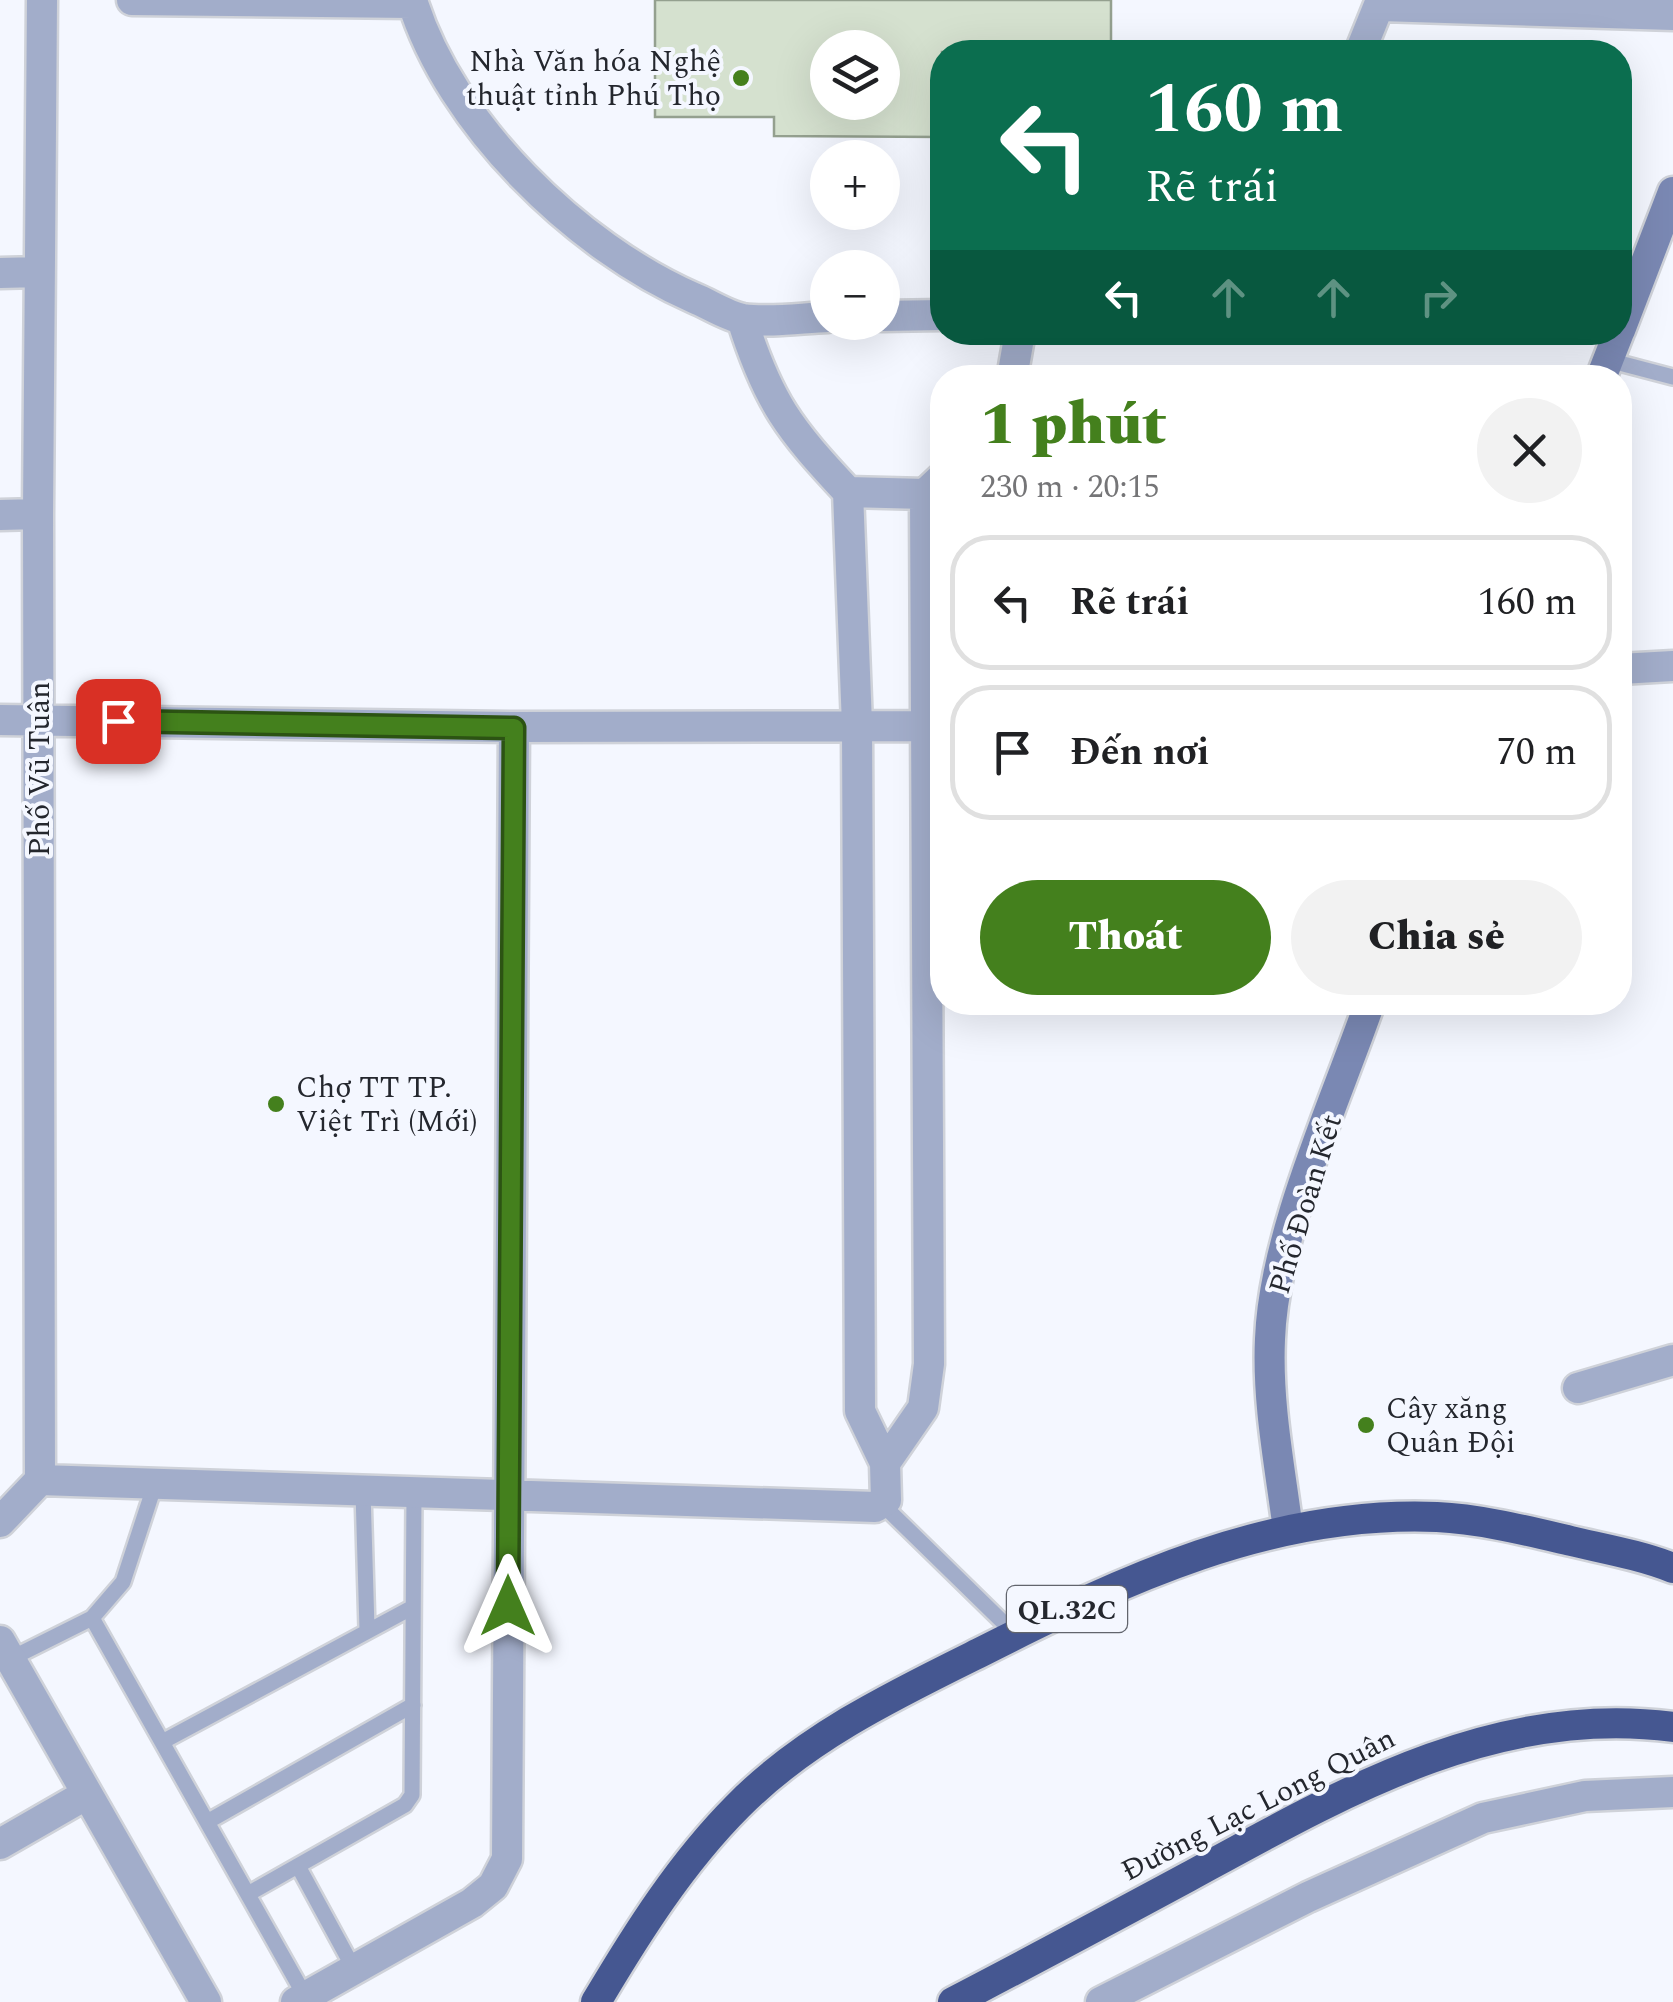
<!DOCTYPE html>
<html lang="vi">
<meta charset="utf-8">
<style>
body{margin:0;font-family:Spectral,serif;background:#f2f2f2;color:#202124;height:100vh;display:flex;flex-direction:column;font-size:38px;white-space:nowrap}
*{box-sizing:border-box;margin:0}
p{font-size:32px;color:#757577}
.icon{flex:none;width:55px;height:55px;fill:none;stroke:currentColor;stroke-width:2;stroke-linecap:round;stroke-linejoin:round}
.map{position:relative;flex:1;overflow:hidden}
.drawer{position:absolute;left:930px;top:365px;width:702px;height:650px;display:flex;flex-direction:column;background:#fff;border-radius:40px;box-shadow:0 10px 40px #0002}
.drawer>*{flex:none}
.banner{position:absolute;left:930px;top:40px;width:702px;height:305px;border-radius:40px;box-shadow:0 10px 40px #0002;background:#0b6e4f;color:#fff;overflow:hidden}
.controls{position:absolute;left:810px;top:30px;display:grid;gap:20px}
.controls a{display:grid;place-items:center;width:90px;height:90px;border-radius:50%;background:#fff;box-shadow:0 10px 40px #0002;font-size:50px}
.pin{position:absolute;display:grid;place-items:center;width:85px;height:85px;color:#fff;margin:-42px;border-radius:20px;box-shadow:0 5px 15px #0006}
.me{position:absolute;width:110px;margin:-55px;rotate:0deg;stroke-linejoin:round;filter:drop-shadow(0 0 8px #0008)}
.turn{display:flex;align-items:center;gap:35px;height:210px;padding:0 50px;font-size:45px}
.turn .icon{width:130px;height:130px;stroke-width:2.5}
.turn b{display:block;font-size:70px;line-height:85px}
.lanes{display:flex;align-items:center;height:95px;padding:0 50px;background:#0003;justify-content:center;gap:50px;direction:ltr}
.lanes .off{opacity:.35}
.round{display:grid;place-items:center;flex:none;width:105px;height:105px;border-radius:52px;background:#f2f2f2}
.summary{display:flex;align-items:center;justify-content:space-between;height:170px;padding:0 50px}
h1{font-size:60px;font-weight:800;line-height:75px;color:#44801d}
.primary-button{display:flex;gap:20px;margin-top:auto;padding:20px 50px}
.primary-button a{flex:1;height:115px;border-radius:60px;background:#44801d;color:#fff;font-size:40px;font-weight:800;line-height:115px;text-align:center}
.primary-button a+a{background:#f2f2f2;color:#202124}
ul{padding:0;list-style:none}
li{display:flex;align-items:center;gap:30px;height:135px;margin:0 20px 15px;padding:0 30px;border:5px solid #e0e0e0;border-radius:40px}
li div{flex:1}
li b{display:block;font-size:38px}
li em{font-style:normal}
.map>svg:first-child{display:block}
.building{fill:#d5e1cf;stroke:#94a08f;stroke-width:2.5;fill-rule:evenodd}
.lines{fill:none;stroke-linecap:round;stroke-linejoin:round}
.lane-casing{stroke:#cfd2d9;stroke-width:20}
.street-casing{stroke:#cfd2d9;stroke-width:35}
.secondary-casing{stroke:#cfd2d9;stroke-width:35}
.highway-casing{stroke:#cfd2d9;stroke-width:35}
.lane{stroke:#a2adca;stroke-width:15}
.street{stroke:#a2adca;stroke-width:30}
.secondary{stroke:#7a88b3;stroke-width:30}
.highway{stroke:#455791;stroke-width:30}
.route-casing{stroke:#2c5313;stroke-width:25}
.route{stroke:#44801d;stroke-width:18}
.poi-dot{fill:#44801d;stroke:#f4f7ff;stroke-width:4}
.labels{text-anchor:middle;stroke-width:8;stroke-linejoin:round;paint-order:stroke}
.shield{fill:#f4f7ff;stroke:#62656d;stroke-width:2.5}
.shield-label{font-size:28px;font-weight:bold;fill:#24272e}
.poi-label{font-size:30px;fill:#24272e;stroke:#f4f7ff;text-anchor:start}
.street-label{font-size:30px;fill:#24272e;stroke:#f4f7ff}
</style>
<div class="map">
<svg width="1673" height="2002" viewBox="0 0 1673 2002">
<rect width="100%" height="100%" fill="#f4f7ff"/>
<path class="building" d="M655,0H1111V52H942V137L774,136V117H655ZM828,48H882V102H828Z"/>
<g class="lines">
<defs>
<path id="lane" d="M1608,360L1673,377
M363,1492L367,1629
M883,1505L1015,1634
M92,1618L305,1996
M10,1659L92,1618L123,1582L155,1484
M162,1742L413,1607
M207,1822L413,1705
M298,1866L354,1969
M248,1894L405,1805L412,1795L414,1494"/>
<path id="street" d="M132,0L412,3
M412,0C450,124 577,247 694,298C709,304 727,316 743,319C770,323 801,318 828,317
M1381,6L1673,15
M1360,52L1381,0
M0,273L39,272
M882,316L942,315
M1012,378L1020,332
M848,492L925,494
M0,515L38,514
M1620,669L1673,666
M0,720L514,727L925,726
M1578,1388L1673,1360
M885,1463L923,1408L929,1364L925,494L942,478
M40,1480L875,1507L886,1500L885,1463L860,1411L857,725L848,492C789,429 768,402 742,319
M0,1522L40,1480L38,514L42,0
M0,1641L206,2002
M0,1844L87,1794
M296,2002L472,1903L493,1886L507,1859L514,727
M1101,2002L1308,1897L1483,1818L1585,1796L1673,1792"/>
<path id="secondary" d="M1620,330L1673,192
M1601,378L1619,332
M1288,1530C1280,1467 1267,1403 1270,1339C1274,1233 1335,1103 1370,1002"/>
<path id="highway" d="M596,2002C637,1933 681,1863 738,1806C805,1738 894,1695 979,1653C1123,1580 1271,1510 1437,1517C1481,1519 1528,1531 1571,1541C1605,1549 1640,1555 1673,1568
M953,2002C1032,1961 1110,1919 1188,1877C1338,1795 1495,1703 1673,1727"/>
</defs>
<use href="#lane" class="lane-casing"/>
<use href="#street" class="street-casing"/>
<use href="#secondary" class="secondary-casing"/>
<use href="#highway" class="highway-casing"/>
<use href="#lane" class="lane"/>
<use href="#street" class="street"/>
<use href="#secondary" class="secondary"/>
<use href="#highway" class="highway"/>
</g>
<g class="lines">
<defs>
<path id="route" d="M118,721L514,728L508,1606"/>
</defs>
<use href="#route" class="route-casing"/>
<use href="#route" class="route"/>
</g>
<g class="poi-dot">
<circle cx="741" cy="78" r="10"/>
<circle cx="276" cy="1104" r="10"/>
<circle cx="1366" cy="1425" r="10"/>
</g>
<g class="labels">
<rect class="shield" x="1007" y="1586" width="120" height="46" rx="8"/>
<g class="shield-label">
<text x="1067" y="1619">QL.32C</text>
</g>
<g class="poi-label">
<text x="721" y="71" text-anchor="end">Nhà Văn hóa Nghệ<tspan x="721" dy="34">thuật tỉnh Phú Thọ</tspan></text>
<text x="296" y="1097">Chợ TT TP.<tspan x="296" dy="34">Việt Trì (Mới)</tspan></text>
<text x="1386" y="1418">Cây xăng<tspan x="1386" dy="34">Quân Đội</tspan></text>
</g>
<g class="street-label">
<text transform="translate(39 769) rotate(-90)" y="10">Phố Vũ Tuân</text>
<text transform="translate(1305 1204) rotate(-73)" y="10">Phố Đoàn Kết</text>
<text transform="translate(1258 1804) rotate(-27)" y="10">Đường Lạc Long Quân</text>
</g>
</g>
</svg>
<div class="controls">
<a><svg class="icon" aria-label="layers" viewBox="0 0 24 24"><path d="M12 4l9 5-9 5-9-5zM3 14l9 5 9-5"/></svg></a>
<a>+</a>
<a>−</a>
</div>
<div class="pin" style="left:118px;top:721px;background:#d93025"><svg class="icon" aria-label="arrive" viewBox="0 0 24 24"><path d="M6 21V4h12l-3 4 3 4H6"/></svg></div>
<svg class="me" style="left:508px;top:1606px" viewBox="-20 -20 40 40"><path d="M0-17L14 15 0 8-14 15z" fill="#44801d" stroke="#fff" stroke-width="4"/></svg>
<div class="banner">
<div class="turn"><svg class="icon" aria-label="left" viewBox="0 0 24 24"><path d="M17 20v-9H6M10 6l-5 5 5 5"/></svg><div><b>160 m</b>Rẽ trái</div></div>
<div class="lanes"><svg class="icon" aria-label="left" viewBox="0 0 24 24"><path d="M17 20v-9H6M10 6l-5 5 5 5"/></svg><svg class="icon off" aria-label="ahead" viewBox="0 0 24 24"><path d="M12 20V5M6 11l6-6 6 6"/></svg><svg class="icon off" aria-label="ahead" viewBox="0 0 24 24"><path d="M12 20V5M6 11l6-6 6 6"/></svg><svg class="icon off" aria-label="right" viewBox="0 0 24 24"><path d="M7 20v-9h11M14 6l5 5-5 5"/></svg></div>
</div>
<section class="drawer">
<div class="summary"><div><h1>1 phút</h1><p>230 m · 20:15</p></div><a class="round"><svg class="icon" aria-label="close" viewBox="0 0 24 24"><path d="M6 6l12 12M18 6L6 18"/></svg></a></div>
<ul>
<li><svg class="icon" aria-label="left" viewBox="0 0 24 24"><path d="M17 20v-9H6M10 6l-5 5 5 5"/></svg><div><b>Rẽ trái</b></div><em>160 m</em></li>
<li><svg class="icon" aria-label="arrive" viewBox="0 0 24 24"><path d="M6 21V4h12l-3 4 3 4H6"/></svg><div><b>Đến nơi</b></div><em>70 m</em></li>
</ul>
<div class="primary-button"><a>Thoát</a><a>Chia sẻ</a></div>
</section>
</div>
